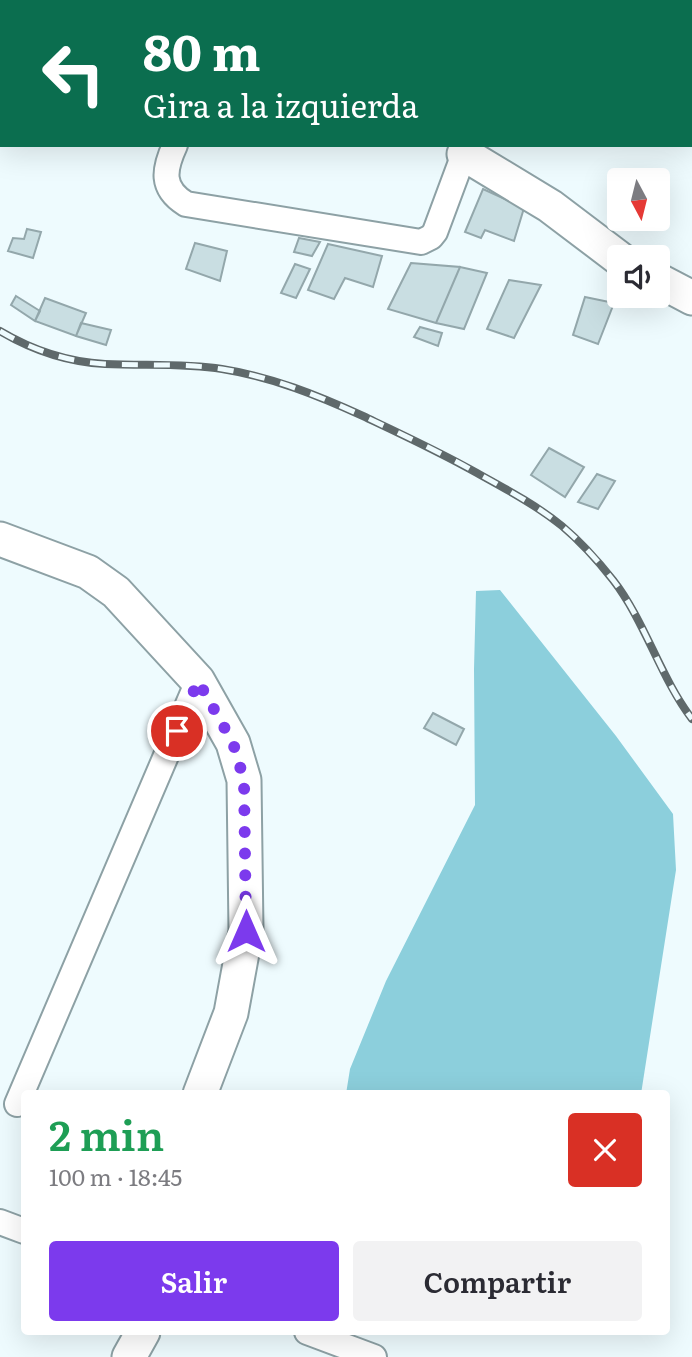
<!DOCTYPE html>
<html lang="es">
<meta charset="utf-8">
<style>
body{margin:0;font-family:Literata,serif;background:#f2f2f3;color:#2b2b33;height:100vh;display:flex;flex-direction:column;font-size:26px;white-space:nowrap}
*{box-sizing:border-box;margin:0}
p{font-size:23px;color:#7c7c81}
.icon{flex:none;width:38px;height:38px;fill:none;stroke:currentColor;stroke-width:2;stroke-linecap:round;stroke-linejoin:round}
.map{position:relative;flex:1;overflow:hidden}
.panel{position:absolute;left:21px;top:1090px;width:649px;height:245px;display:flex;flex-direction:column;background:#fff;border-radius:7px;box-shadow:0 7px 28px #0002}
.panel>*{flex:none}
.hud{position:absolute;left:0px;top:0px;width:693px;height:147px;box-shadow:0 7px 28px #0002;background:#0b6e4f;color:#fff;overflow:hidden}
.needle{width:46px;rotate:173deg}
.fabs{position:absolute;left:607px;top:168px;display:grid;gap:14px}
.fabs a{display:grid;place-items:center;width:63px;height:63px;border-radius:7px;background:#fff;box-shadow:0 7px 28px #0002;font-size:35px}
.pin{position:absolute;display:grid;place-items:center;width:60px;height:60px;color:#fff;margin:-30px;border:4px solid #fff;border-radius:50%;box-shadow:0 2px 7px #0007}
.me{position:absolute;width:77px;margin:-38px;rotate:0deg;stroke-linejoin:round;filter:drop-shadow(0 0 5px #0008)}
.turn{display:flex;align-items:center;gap:24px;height:147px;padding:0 28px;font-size:32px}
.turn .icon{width:91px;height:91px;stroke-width:2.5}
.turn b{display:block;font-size:49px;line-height:60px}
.round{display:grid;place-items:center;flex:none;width:74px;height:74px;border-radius:7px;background:#f2f2f3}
.summary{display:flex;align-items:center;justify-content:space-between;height:119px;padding:0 28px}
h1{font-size:42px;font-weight:600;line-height:52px;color:#1e9e55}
.action{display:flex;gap:14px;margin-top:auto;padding:14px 28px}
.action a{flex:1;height:80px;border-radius:7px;background:#7c3aed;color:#fff;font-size:28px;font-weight:600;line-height:80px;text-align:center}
.action a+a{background:#f2f2f3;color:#2b2b33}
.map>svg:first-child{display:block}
.forest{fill:#8ccfdc}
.building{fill:#c9dee2;stroke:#93a7ab;stroke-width:2}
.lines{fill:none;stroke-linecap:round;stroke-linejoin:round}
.street-casing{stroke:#8da1a5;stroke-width:28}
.secondary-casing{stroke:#8da1a5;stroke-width:37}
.street{stroke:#fff;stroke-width:24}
.secondary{stroke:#fff;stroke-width:33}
.rail-casing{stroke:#5f696b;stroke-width:8}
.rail{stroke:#eefbfe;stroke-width:5;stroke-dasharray:16;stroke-linecap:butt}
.route{stroke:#7c3aed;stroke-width:12;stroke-dasharray:0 21.6}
</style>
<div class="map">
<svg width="692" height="1357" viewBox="0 0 692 1357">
<rect width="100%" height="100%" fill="#eefbfe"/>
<path class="forest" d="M500,590L616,736L673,814L676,870L641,1094H346L350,1069L386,981L475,805L474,669L476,591Z"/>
<path class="building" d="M483,189L524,208L514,241L485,230L481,238L465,232Z
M27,229L41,232L33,258L8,251L13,238L24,239Z
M299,238L320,242L312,256L294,252Z
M195,243L227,251L220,281L186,269Z
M328,244L382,256L373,287L345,278L334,299L308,290Z
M411,263L460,267L436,323L388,309Z
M295,264L310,269L296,298L281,293Z
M460,267L487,273L464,329L436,323Z
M509,280L541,285L514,338L487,329Z
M16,296L40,311L35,321L11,305Z
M585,297L614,303L598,344L573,335Z
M45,298L86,313L76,336L35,321Z
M81,323L111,330L106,345L76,336Z
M420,327L442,333L438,346L414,337Z
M549,448L584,467L565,497L531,475Z
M597,474L615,481L598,509L578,502Z
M433,713L464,729L456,745L424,728Z"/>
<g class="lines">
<defs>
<path id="street" d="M691,71H692
M175,145C164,169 160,188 186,204L421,242L431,237L435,232L464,154
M17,1104L198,681
M0,1222L24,1231
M307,1332L374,1357"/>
<path id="secondary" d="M192,0V2
M103,2L104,0
M278,2L280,0
M528,2L529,0
M0,69L2,74
M468,145L464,154L550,206L620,259
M658,280L692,298
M0,539L88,572L116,592L198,681L233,743L244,780L246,931L231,1013L200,1094
M129,1357L143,1332"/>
</defs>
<use href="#street" class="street-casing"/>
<use href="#secondary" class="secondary-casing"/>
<use href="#street" class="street"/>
<use href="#secondary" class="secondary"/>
<defs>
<path id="rail" d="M0,331C32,350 68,362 105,364C144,366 183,363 222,369C272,377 317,395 363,416C401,434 440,452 477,473C506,489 536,505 562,526C581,542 598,561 613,580C645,621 660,677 692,719"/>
</defs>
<use href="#rail" class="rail-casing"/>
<use href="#rail" class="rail"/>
</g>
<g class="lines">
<path class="route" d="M177,731L198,681L233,743L244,780L246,931"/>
</g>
</svg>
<div class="fabs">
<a><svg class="needle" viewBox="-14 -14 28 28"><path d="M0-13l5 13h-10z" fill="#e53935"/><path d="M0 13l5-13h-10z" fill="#7c7c81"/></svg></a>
<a><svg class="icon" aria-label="sound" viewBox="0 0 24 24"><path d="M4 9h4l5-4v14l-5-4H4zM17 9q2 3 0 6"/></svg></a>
</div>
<div class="pin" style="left:177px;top:731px;background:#d93025"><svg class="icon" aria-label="arrive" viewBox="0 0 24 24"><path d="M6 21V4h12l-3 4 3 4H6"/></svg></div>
<svg class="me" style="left:246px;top:931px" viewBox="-20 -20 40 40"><path d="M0-17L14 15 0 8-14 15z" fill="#7c3aed" stroke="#fff" stroke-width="4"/></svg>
<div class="hud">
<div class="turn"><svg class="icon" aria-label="left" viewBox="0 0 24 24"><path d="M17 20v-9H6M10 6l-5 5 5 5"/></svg><div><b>80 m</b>Gira a la izquierda</div></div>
</div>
<section class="panel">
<div class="summary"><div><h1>2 min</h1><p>100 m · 18:45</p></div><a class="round" style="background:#d93025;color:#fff"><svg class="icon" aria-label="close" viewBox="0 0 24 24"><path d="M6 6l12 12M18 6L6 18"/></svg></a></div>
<div class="action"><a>Salir</a><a>Compartir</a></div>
</section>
</div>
